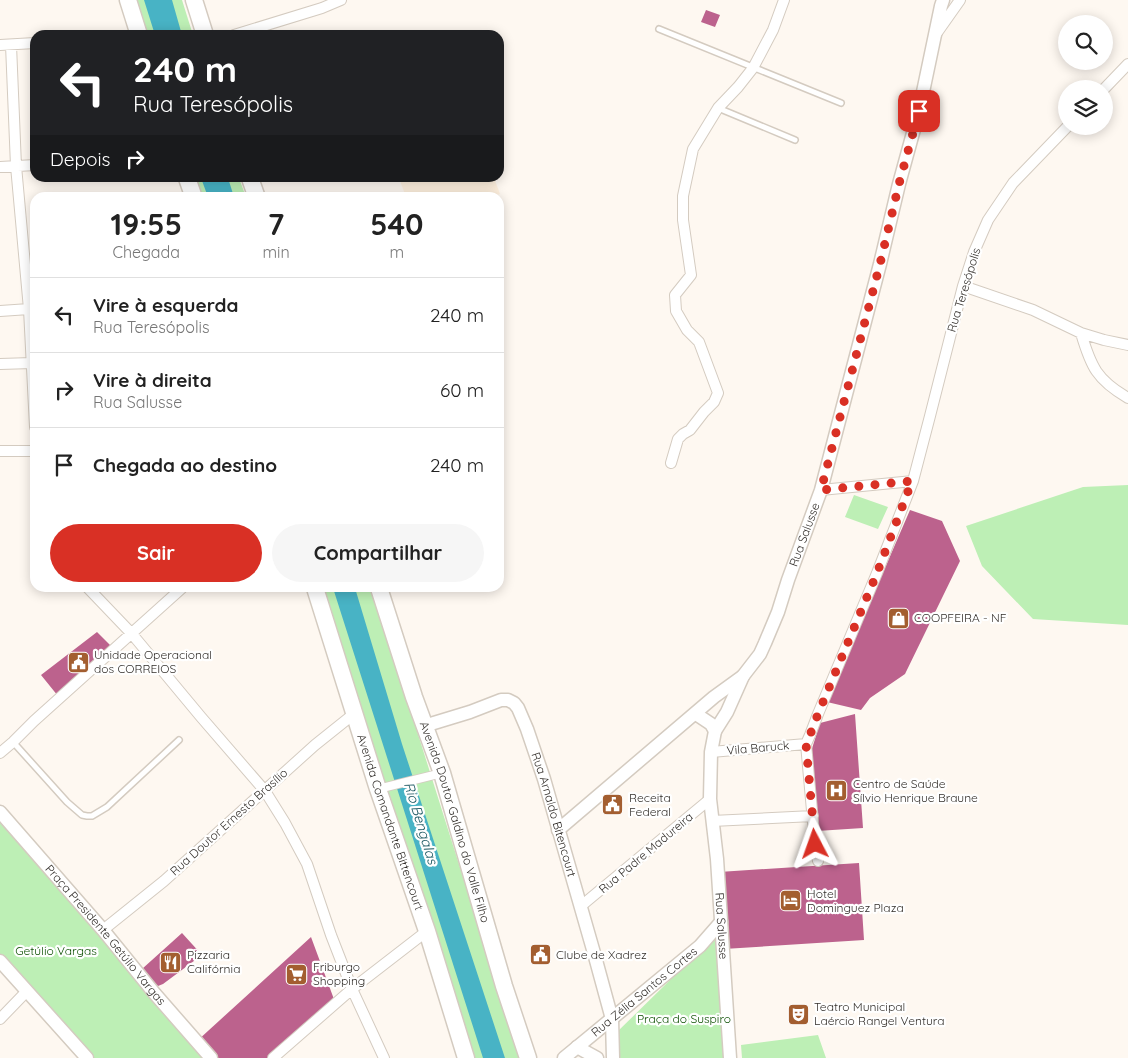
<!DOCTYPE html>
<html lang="pt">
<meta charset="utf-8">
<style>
body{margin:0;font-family:Quicksand,sans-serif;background:#f6f6f6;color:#222;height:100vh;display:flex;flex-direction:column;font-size:19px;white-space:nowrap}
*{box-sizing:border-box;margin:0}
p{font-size:16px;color:#767676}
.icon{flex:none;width:28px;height:28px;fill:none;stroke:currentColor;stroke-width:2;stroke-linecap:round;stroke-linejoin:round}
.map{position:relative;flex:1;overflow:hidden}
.drawer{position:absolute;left:30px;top:192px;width:474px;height:400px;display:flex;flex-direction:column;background:#fff;border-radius:15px;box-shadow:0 2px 12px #0003}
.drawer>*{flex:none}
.top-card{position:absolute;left:30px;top:30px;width:474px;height:152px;border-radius:15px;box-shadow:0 2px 12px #0003;background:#202124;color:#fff;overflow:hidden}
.buttons{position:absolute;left:1058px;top:15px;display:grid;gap:10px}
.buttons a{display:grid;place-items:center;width:55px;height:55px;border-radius:50%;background:#fff;box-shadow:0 2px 12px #0003;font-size:25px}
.pin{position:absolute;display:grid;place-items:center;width:42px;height:42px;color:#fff;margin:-21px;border-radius:10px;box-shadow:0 2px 8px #0006}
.me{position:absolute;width:55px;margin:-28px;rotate:356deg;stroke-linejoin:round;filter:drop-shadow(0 0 4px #0008)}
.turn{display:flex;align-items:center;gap:18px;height:105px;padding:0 20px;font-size:22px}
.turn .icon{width:65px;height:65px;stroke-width:2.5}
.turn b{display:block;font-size:35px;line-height:42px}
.then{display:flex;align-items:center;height:48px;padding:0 20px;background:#0003;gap:10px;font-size:19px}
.eta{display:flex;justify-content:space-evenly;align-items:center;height:85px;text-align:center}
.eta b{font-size:30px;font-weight:700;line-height:35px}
.button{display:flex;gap:10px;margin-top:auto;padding:10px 20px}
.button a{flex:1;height:58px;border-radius:30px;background:#d93025;color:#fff;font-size:20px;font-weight:700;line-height:58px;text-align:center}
.button a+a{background:#f6f6f6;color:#222}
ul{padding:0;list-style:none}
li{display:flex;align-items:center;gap:15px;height:75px;padding:0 20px;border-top:1px solid #e0e0e0}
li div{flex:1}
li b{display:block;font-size:19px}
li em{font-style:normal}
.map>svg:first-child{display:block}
.built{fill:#fef0de}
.green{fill:#bdefb5}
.water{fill:#48b3c5}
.building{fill:#bc628d}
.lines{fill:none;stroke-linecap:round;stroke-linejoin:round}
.service-casing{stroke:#d4cbc0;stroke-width:8}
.pedestrian-casing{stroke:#d4cbc0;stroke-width:10}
.minor-casing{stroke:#d4cbc0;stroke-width:12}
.tertiary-casing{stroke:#d4cbc0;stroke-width:15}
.primary-casing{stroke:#d4cbc0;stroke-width:19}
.service{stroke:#fff;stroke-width:5}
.pedestrian{stroke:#fff;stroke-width:8}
.minor{stroke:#fff;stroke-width:10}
.tertiary{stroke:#fff;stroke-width:12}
.primary{stroke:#fff;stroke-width:16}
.route{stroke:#d93025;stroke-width:9;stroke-dasharray:0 16.2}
.labels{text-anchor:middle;stroke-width:4.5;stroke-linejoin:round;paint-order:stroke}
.street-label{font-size:12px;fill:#332f2b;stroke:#fff}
.poi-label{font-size:12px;fill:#332f2b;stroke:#fff;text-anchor:start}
.park-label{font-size:12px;fill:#0c4f00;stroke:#fff}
.water-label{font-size:14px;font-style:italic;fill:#1b5761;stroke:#fff}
</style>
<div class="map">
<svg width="1128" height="1058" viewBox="0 0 1128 1058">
<rect width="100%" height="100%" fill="#fef8f1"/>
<path class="built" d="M399,178H494L500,194L489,198L406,197Z"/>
<path class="green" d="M137,0H182L193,35H148Z
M193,178H239L246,197H200Z
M1128,485V625L1033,619L982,566L966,526L1083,487Z
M854,495L888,507L878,529L845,517Z
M322,588H372L520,1058H472Z
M0,812L211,1058H87L0,961Z
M718,933L727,1058H614L616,1033Z
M818,1035L826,1058H742L741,1045Z"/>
<path class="water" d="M144,0H172L182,35H155Z
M201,178H228L234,197H208Z
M333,588H355L402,744L505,1058H483Z"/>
<path class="building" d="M706,10L720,15L715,27L701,22Z
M910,510L942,521L960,561L905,674L870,698L861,710L827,702Z
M97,632L114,649L58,696L41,675Z
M855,714L863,828L817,831L810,755L820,723Z
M859,863L864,940L724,949L719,872Z
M182,933L202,955L163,984L158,986L150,981L142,969Z
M311,937L335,1002L273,1058H212L197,1041Z"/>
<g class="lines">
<defs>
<path id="service" d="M659,29L841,103
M718,108L795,140
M13,742L67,802L82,815L87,816H92L107,807L179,740"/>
<path id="pedestrian" d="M378,789L442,773"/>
<path id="minor" d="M936,34L960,0
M234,35L322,8L341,0
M0,45L35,43
M11,45L16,166L29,309L35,427
M1104,89L1128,64
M0,167L35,165
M963,286L1033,310L1081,333L1104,340L1128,345
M0,311L29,309
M1081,333C1091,367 1097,380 1128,398
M0,364L32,363
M0,451H35
M671,463L678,439L683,434L690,430L704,412L714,402L718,393L699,342L687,330L676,311L675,295L691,275L683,220V196L693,149L718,108L738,87L753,68L773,30L784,0
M821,490L913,481L930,416L963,286L974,252L988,220L1013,183L1068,126
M88,588L132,634L201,717L265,791L285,823L307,864L331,935L352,989L384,1058
M711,752L806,744
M0,753L13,742L34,721L182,588
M712,821L813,816
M818,861L815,844L806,744L810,735L818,714L877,573L913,481
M581,906L710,799
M103,930L164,881L315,745L355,713
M0,1019L27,991
M273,1058L352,989L427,931"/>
<g id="tertiary">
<path id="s1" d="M696,714L711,724L715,731L711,752L710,799L717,859L730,1058"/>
<path id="s2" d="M424,726L470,712L501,700H508L514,703L518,708L527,729L544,779L594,953L612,1019L613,1058"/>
<path d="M715,731L727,712L743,676"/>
<path id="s3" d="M0,812L103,930L155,994L211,1058"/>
<path id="s4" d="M558,830L714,697L743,676L760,654L765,643L778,612L788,580L821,490L880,264L899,184L919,111L941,6L943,0"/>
<path d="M0,961L87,1058"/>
<path d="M577,1047L597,1058"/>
<path id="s5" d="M564,1058L700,946L721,922"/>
</g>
<g id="primary">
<path d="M128,0L139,35"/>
<path d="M194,0L205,35"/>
<path d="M187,178L194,198"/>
<path d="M250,178L257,198"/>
<path id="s6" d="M315,588L378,789L427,931L466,1058"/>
<path id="s7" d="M379,588L414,697L442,773L504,986L528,1058"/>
</g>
</defs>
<use href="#service" class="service-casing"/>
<use href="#pedestrian" class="pedestrian-casing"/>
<use href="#minor" class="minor-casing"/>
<use href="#tertiary" class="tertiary-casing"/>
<use href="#primary" class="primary-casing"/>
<use href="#service" class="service"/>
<use href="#pedestrian" class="pedestrian"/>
<use href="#minor" class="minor"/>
<use href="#tertiary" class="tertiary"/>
<use href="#primary" class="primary"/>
</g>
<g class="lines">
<path class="route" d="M815,844L806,744L810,735L818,714L877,573L912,481L821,490L880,264L899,184L919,111"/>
</g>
<defs>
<symbol id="shop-square" viewBox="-11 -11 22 22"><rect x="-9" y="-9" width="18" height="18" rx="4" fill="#a35e30" stroke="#fff"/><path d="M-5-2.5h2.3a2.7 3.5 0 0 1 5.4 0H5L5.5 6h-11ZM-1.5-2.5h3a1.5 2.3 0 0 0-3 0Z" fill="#fff"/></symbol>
<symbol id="civic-square" viewBox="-11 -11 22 22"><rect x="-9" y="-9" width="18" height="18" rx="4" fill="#a35e30" stroke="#fff"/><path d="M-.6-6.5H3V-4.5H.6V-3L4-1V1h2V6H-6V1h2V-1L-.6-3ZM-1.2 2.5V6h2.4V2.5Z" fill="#fff"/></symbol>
<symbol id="hospital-square" viewBox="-11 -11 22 22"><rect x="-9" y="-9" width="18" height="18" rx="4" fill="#a35e30" stroke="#fff"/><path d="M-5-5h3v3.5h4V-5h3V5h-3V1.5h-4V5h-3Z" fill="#fff"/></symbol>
<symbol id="hotel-square" viewBox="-11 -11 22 22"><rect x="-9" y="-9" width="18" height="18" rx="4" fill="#a35e30" stroke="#fff"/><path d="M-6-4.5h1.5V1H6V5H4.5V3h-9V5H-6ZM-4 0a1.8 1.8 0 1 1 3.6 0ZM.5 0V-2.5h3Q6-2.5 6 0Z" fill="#fff"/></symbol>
<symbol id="restaurant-square" viewBox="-11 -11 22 22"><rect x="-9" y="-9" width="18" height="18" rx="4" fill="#a35e30" stroke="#fff"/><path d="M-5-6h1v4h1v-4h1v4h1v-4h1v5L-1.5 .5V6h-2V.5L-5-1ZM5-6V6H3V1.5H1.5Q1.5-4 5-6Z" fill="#fff"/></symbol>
<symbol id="supermarket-square" viewBox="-11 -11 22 22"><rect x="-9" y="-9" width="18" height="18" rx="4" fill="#a35e30" stroke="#fff"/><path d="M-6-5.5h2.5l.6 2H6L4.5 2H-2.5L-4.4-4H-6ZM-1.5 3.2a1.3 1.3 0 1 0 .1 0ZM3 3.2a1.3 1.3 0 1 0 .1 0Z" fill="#fff"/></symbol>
<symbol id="theatre-square" viewBox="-11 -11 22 22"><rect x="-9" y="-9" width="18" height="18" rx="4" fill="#a35e30" stroke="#fff"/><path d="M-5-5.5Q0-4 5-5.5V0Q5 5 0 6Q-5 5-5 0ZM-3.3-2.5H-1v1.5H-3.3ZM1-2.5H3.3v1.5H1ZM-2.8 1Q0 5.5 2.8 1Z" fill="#fff"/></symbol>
</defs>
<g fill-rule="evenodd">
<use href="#shop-square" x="886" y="606" width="25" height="25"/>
<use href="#civic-square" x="66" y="650" width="25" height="25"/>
<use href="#hospital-square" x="824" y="778" width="25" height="25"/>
<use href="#civic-square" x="600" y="792" width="25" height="25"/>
<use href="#hotel-square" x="778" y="888" width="25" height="25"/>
<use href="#civic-square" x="528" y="942" width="25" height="25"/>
<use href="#restaurant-square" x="158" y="950" width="25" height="25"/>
<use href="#supermarket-square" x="284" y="962" width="25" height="25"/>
<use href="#theatre-square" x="786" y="1002" width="25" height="25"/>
</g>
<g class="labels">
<g class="street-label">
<text transform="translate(964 290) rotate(-73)" y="4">Rua Teresópolis</text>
<text dy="4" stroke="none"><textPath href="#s4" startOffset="396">Rua Salusse</textPath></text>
<text transform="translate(758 748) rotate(-5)" y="4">Vila Baruck</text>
<text dy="4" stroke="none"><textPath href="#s2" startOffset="214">Rua Arnaldo Bitencourt</textPath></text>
<text transform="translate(229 822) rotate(-42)" y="4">Rua Doutor Ernesto Brasílio</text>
<text dy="4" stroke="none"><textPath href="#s7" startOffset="246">Avenida Doutor Galdino do Valle Filho</textPath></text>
<text dy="4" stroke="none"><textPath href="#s6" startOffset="246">Avenida Comandante Bittencourt</textPath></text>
<text transform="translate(646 853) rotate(-40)" y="4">Rua Padre Madureira</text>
<text dy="4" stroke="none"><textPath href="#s1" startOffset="222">Rua Salusse</textPath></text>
<text dy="4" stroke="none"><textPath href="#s3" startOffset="162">Praça Presidente Getúlio Vargas</textPath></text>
<text dy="4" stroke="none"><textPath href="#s5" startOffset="104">Rua Zélia Santos Cortes</textPath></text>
</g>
<g class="poi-label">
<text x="914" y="622">COOPFEIRA - NF</text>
<text x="94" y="659">Unidade Operacional<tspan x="94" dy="14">dos CORREIOS</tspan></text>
<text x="853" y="788">Centro de Saúde<tspan x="853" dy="14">Sílvio Henrique Braune</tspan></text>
<text x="629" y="802">Receita<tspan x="629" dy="14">Federal</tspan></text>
<text x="807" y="898">Hotel<tspan x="807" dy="14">Dominguez Plaza</tspan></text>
<text x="187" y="959">Pizzaria<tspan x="187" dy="14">Califórnia</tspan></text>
<text x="556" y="959">Clube de Xadrez</text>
<text x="313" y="971">Friburgo<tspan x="313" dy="14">Shopping</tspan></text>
<text x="814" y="1011">Teatro Municipal<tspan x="814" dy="14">Laércio Rangel Ventura</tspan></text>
</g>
<g class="park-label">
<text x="56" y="955">Getúlio Vargas</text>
<text x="684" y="1023">Praça do Suspiro</text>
</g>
<g class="water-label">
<text transform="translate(421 823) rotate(73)" y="5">Rio Bengalas</text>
</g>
</g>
</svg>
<div class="buttons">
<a><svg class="icon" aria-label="search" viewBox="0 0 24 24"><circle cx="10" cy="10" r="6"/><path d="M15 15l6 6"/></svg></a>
<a><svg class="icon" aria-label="layers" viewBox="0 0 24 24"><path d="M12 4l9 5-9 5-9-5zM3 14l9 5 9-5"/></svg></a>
</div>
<div class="pin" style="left:919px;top:111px;background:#d93025"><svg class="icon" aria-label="arrive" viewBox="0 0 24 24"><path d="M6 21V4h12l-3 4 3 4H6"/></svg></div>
<svg class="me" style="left:815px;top:844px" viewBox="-20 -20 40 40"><path d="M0-17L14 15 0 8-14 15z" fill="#d93025" stroke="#fff" stroke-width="4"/></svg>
<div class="top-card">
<div class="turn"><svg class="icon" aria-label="left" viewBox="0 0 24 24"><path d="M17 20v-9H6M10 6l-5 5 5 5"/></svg><div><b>240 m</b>Rua Teresópolis</div></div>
<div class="then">Depois<svg class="icon" aria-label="right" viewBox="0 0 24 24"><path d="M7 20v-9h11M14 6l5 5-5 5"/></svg></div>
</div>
<section class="drawer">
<div class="eta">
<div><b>19:55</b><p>Chegada</p></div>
<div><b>7</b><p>min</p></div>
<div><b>540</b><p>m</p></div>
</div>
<ul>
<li><svg class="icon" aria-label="left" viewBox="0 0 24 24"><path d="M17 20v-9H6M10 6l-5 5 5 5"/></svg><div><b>Vire à esquerda</b><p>Rua Teresópolis</p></div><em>240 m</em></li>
<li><svg class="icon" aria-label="right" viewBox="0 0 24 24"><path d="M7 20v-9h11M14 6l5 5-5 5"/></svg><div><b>Vire à direita</b><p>Rua Salusse</p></div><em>60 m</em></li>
<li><svg class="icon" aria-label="arrive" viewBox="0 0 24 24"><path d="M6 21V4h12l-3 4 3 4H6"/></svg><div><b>Chegada ao destino</b></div><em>240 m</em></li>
</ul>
<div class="button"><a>Sair</a><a>Compartilhar</a></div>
</section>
</div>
